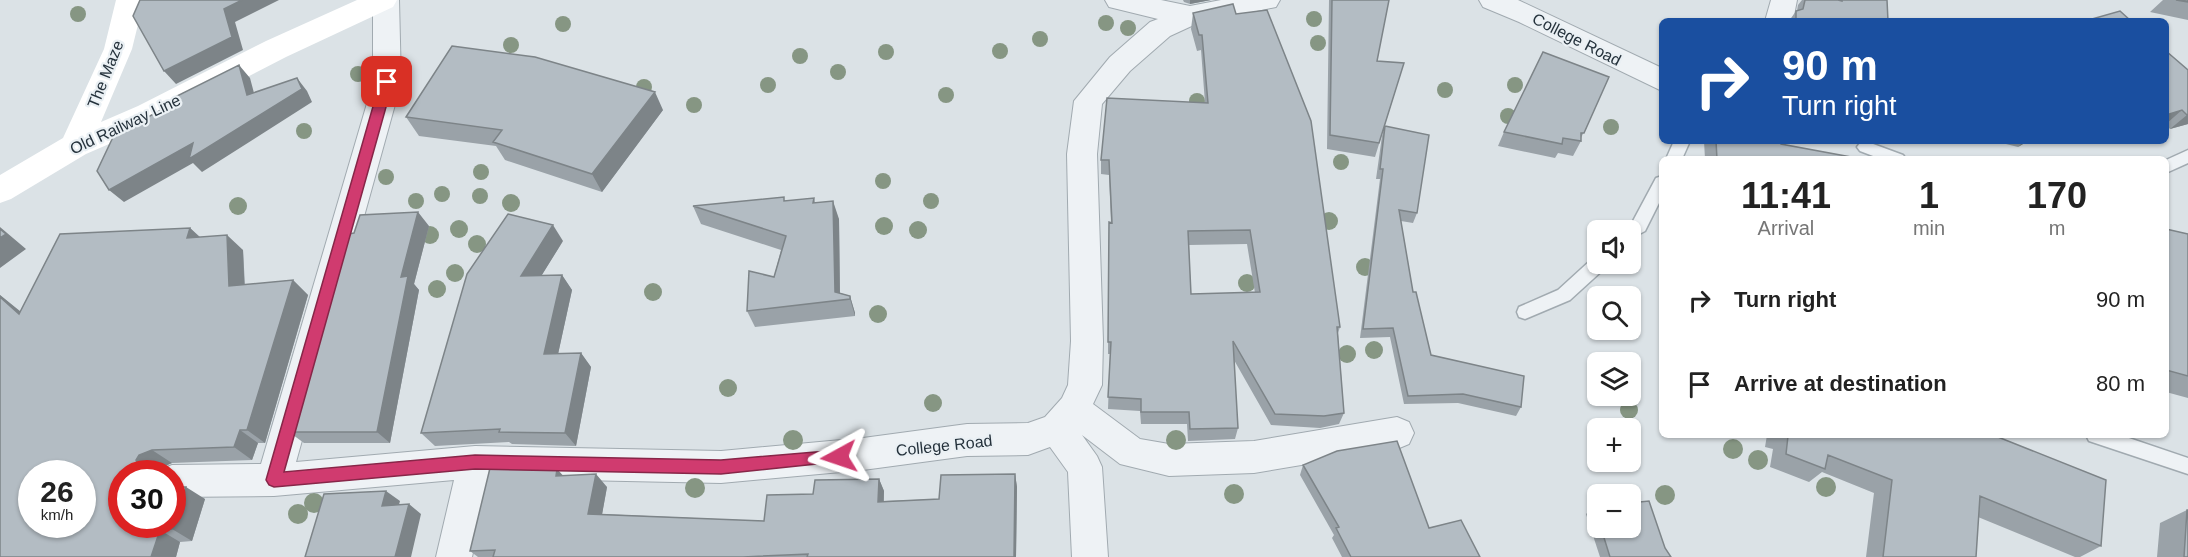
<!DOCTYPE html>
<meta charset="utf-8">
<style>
body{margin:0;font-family:Helvetica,sans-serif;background:#f6f6f6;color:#222;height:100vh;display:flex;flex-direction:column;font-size:22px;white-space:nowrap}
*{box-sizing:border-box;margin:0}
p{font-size:20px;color:#767676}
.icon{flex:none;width:33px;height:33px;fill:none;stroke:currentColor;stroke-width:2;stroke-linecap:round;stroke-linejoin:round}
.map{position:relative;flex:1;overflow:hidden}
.details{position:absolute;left:1659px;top:156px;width:510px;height:282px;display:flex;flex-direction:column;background:#fff;border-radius:9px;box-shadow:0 2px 4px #0004}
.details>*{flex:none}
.top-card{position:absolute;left:1659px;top:18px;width:510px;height:126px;border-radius:9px;box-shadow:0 2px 4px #0004;background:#1a4fa0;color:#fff;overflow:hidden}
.buttons{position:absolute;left:1587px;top:220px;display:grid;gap:12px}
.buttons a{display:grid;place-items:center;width:54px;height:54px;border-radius:9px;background:#fff;box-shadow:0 2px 4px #0004;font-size:30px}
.speed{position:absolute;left:18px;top:460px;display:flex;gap:12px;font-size:30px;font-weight:700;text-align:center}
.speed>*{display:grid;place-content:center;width:78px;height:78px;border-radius:50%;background:#fff;box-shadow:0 2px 4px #0004;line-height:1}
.speed small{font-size:15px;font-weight:400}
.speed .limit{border:9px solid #d22;background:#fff;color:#111}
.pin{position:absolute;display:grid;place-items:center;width:51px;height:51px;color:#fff;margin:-26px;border-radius:12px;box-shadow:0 3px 9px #0006}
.me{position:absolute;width:66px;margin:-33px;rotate:265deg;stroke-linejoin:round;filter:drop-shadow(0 0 4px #0008)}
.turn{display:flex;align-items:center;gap:21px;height:126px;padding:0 24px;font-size:27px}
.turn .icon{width:78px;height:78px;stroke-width:2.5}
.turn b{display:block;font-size:42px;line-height:51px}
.eta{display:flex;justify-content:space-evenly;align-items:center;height:102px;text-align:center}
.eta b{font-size:36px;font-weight:700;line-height:42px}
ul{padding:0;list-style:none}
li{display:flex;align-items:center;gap:18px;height:84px;padding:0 24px}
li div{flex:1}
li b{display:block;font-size:22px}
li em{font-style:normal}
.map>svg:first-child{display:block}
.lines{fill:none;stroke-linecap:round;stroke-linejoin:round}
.lane-casing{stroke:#a1aab0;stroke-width:3}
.street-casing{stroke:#a1aab0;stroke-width:2}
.lane{fill:#eef2f5;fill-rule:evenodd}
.street{fill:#eef2f5;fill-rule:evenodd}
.secondary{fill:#fff;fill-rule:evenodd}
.tree{fill:#869683}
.wall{fill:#9aa2a8;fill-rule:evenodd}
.shaded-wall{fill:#7d8488}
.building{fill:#b3bcc3;stroke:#7d8488;stroke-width:1.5;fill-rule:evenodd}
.route{fill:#d03b6f;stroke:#872648;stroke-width:1.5}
.labels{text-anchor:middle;stroke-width:4.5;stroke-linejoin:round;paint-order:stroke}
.street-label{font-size:16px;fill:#25323c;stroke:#eaf0f4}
</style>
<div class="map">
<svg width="2188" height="557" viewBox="0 0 2188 557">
<rect width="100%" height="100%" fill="#dbe2e6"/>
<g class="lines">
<defs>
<path id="lane" d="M1674,141H1690L1682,159H1666Z
M1865,141L1903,155L1906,159H1881L1860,151L1857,147L1860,143Z
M2188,150V163L2166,173V160Z
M1662,176V197L1645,231L1630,239V231H1623L1633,221L1656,178Z
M1598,257V264H1606L1604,269L1570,300L1525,319L1519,317L1517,312L1519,307L1558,290L1592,259Z
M2086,435H2120L2188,458V474L2089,441Z"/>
<path id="street" d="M373,0H399L401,83L296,462L475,446L721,451L863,438L967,424L1028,423L1045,417L1062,398L1068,385L1071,341L1067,154L1074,101L1110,57L1150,22L1158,19L1109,7L1105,0H1161L1190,6L1221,0H1280L1276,7L1196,24L1170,36L1130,71L1102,104L1097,154L1103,341L1102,385L1093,404L1140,439L1169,444L1254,441L1397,417L1409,422L1414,433L1409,444L1397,449L1254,473L1169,476L1120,464L1082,435L1097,456L1102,467L1108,557H1072L1068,472L1050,447L1028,455L967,456L863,470L721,483L489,478L472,557H436L454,480L274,496L172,497V474H158L160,470L172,465L261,464L373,83Z
M1479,0H1518L1662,68V91L1519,22L1483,7Z
M1771,0H1797L1793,21H1765Z"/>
</defs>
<use href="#lane" class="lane-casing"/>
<use href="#street" class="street-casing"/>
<use href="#lane" class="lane"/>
<use href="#street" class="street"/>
<path class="secondary" d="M116,0H144L132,49L101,122L138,106L266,41L357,0H397L393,7L286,57L160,122L86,154L11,199L0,203V175L63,138L104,49Z"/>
</g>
<g class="tree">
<circle cx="78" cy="14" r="8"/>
<circle cx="1314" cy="19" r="8"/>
<circle cx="1106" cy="23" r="8"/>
<circle cx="563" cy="24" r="8"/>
<circle cx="1128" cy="28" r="8"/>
<circle cx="1040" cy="39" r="8"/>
<circle cx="1318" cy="43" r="8"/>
<circle cx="511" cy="45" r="8"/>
<circle cx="1000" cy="51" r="8"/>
<circle cx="886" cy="52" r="8"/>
<circle cx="800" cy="56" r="8"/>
<circle cx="838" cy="72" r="8"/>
<circle cx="358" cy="74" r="8"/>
<circle cx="768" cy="85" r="8"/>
<circle cx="1515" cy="85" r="8"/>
<circle cx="644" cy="87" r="8"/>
<circle cx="1445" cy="90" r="8"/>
<circle cx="946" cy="95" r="8"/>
<circle cx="1197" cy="101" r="8"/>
<circle cx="694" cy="105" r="8"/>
<circle cx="1508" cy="116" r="8"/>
<circle cx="1611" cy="127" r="8"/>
<circle cx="304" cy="131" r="8"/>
<circle cx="1341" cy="162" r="8"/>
<circle cx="481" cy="172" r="8"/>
<circle cx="386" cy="177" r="8"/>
<circle cx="883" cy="181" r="8"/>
<circle cx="442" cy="194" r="8"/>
<circle cx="480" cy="196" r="8"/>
<circle cx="416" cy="201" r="8"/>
<circle cx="931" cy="201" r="8"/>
<circle cx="511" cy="203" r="9"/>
<circle cx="238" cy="206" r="9"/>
<circle cx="1329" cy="221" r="9"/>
<circle cx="884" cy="226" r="9"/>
<circle cx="459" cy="229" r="9"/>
<circle cx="918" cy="230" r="9"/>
<circle cx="430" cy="235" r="9"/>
<circle cx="477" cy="244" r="9"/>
<circle cx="1365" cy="267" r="9"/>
<circle cx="455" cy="273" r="9"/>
<circle cx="1247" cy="283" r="9"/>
<circle cx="437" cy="289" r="9"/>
<circle cx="653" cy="292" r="9"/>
<circle cx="878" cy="314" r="9"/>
<circle cx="1374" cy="350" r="9"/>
<circle cx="1347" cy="354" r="9"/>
<circle cx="728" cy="388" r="9"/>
<circle cx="933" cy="403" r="9"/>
<circle cx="1629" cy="410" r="9"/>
<circle cx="793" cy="440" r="10"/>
<circle cx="1176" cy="440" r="10"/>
<circle cx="1733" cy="449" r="10"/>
<circle cx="1758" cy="460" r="10"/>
<circle cx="1826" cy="487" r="10"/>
<circle cx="695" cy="488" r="10"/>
<circle cx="1234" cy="494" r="10"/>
<circle cx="1665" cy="495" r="10"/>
<circle cx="314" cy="503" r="10"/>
<circle cx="298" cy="514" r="10"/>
</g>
<path class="wall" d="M1183,0H1211L1190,4L1184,2Z
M1329,0H1389L1377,61L1404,63L1375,157L1327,149Z
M1802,0H1887L1888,21H1789L1796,11H1797L1798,5Z
M2163,0H2188V20L2150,12Z
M1193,13L1340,327L1338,333L1344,413L1339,424L1320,428L1271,425L1234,360L1238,428L1235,439L1188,441L1187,424H1141L1140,411L1108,409L1110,354H1108L1109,222L1111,223L1109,175L1101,174V160L1205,103L1201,50L1197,51L1191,29ZM1247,244L1255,293L1191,294L1189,245Z
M2166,51L2188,70V124L2170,129L2166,125Z
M1609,77L1581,138V141L1573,156L1558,153L1555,158L1498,146L1504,132Z
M663,110L602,192L505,160L496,146L419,136L406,117Z
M1385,126L1417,213L1413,223L1401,221L1413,292L1431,355L1521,407L1516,416L1458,403L1404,404L1390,337L1360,338L1380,179H1376L1382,136Z
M1704,141H1780L1781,144L1862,159H1705Z
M1994,141H2028L2018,147Z
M814,198L815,202L839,219L840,293L850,296L855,313V316L755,327L747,311L774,277L781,250L701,224L693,206L786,201Z
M429,226L414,284L419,290L390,443H304L289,432L354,233Z
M190,228L200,237L243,250L245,285L293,280L308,295L265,443H258L252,460L172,463L158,469L166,474H122L205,499L192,541L180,542L176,557H0V295L20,312Z
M2166,229L2188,234V398L2166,392Z
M563,241L541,276L562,275L572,290L558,354L581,353L591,367L576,446L512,444L509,442L435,446L421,433Z
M1767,435H1993L2101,546L2080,557H2075L1978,517L1976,557H1866L1874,493L1822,472L1809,482L1770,467L1773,449L1765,447Z
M1303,465L1429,528L1480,557H1342L1332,538L1334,535L1300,475Z
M1015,474L1017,487L1016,557H478L470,551L563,476L607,487L602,514L764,521L813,494L879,479L884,491V501L939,499Z
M1598,505V528H1630L1665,548L1671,557H1600L1586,514L1594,506Z
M2187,510L2188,557H2157L2160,523Z"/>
<path class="shaded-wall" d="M242,0H279L235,22L243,50L176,84L164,71L224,9Z
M1190,0H1211L1190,4Z
M239,65L250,78L258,108L247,95Z
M297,78L307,91L312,102L202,172L193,163L124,202L109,190Z
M655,92L663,110L602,192L592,174Z
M2182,110L2166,124V115Z
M2188,114V124L2170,129L2187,115Z
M2024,141H2028L2018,147Z
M833,201L839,219L840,300L835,292Z
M418,212L429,226L414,284L419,290L390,443L377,432L401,277Z
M553,225L563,241L532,291L521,276Z
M0,227L26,249L0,268Z
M190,228L207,244L187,238Z
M227,235L243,250L245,301L229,286Z
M562,275L572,290L555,368L544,354Z
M293,280L308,295L265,443L247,430Z
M0,295L41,328L19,314L0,297Z
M850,296L855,313V316L850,299Z
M581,353L591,367L576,446L565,433Z
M240,430L258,443L252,460L234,447Z
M152,450L172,463L158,469L166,474H150L138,464L136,460L139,455Z
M557,469L569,482L556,476Z
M596,474L607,487L600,526L588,514Z
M1015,474L1017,487L1016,557H1014Z
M879,479L884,491L883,514L878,502Z
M186,487L205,499L192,541L172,529Z
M386,491L400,501L396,516L382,506Z
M409,504L421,514L411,557H395Z
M160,530L180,542L176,557H151Z"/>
<path class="building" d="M140,0H242L224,9L232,37L164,71L133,16Z
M1332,0H1389L1377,61L1404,63L1379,143L1330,135Z
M1805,0H1838L1842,1V0H1887L1888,21H1796V11L1803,9Z
M2176,0H2188V2Z
M1233,4L1236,14L1267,10L1311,121L1340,327H1337L1344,413L1324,416L1275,414L1233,341L1238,428L1190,429L1189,412H1141V399L1108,397L1111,342H1108L1109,222L1112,223L1109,160H1101L1107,98L1208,103L1202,35H1199L1193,13ZM1250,230L1260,292L1191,294L1188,231Z
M2120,11L2131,21H2085Z
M452,46L535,57L655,92L592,174L493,142L502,130L406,117Z
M2166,51L2188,70V114L2187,115L2182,110L2166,115Z
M1543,52L1609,77L1584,133H1581V141L1563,138L1562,144L1504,132Z
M239,65L247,95L297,78L302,89L189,159L193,143L109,190L97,171L114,135L180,100L177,96Z
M1385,126L1429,135L1417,213L1399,210L1413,292H1416L1431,355L1524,376L1521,407L1463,394L1408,396L1393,328L1363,329L1383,169H1380Z
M1716,141H1780L1781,144L1862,159H1717Z
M784,197V201L814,198L813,203L833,201L835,292L850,296V299L747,311L749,271L774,277L786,236L693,206Z
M418,212L401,277L408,276L377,432H289L348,234L354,233L360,215Z
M508,214L553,225L521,276L562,275L544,354L581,353L565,433L499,432L500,429L421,433L467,274Z
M190,228L187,238L227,235L229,286L293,280L247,430H240L234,447L152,450L139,455L136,460L138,464H150V474H122V525H172V487H186L172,529L160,530L151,557H0V297L19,314L60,234ZM32,474H82V525H32Z
M0,229L6,234L0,238Z
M2166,229L2188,234V376L2166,370Z
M1786,435H1993L2106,480L2101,546L1980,496L1976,557H1883L1892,480L1828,455L1825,469L1786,454L1788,436Z
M1397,441L1429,528L1461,520L1480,557H1351L1336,528L1339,527L1303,465L1337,451Z
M490,468L557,469L556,476L596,474L588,514L764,521L767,495L813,494L815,480L879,479L878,502L939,499L941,475L1015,474L1014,557H807L808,554L743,557H493L495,550L470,551Z
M386,491L382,506L409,504L395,557H305L324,494Z
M1649,501L1665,548L1671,557H1610L1601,528H1630V503Z
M1598,505V517L1594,506Z
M2187,510H2188V557H2184Z"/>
<path class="route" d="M387,78L393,82L284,472L475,455L721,460L839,450L845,452L847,457L845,461L721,474L475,469L274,487L269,485L266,480L380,82Z"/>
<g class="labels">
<g class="street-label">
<text transform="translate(1577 39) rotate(27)" y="6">College Road</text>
<text transform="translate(105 74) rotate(-68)" y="6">The Maze</text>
<text transform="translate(125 124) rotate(-25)" y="6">Old Railway Line</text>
<text transform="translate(944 445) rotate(-6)" y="6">College Road</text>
</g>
</g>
</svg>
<div class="buttons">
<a><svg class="icon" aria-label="sound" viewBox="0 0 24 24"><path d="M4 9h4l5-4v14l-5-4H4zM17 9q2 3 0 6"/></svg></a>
<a><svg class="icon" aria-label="search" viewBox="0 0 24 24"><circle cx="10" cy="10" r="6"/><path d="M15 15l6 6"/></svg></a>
<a><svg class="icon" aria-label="layers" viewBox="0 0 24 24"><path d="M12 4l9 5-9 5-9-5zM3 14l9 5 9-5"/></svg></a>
<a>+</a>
<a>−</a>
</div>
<div class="speed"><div>26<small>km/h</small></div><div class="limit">30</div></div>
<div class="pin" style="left:387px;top:82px;background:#d93025"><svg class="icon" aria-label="arrive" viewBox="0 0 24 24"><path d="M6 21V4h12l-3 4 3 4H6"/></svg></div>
<svg class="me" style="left:839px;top:457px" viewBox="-20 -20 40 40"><path d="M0-17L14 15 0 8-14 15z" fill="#d03b6f" stroke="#fff" stroke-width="4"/></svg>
<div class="top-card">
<div class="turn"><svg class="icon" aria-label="right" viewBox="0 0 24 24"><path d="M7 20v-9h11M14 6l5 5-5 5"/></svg><div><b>90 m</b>Turn right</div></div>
</div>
<section class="details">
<div class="eta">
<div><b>11:41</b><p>Arrival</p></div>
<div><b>1</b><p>min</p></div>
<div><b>170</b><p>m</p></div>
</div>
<ul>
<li><svg class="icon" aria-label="right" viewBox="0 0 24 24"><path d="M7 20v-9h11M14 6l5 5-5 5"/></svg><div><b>Turn right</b></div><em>90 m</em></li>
<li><svg class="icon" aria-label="arrive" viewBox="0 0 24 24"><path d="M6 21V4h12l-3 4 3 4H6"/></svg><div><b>Arrive at destination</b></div><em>80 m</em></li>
</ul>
</section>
</div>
